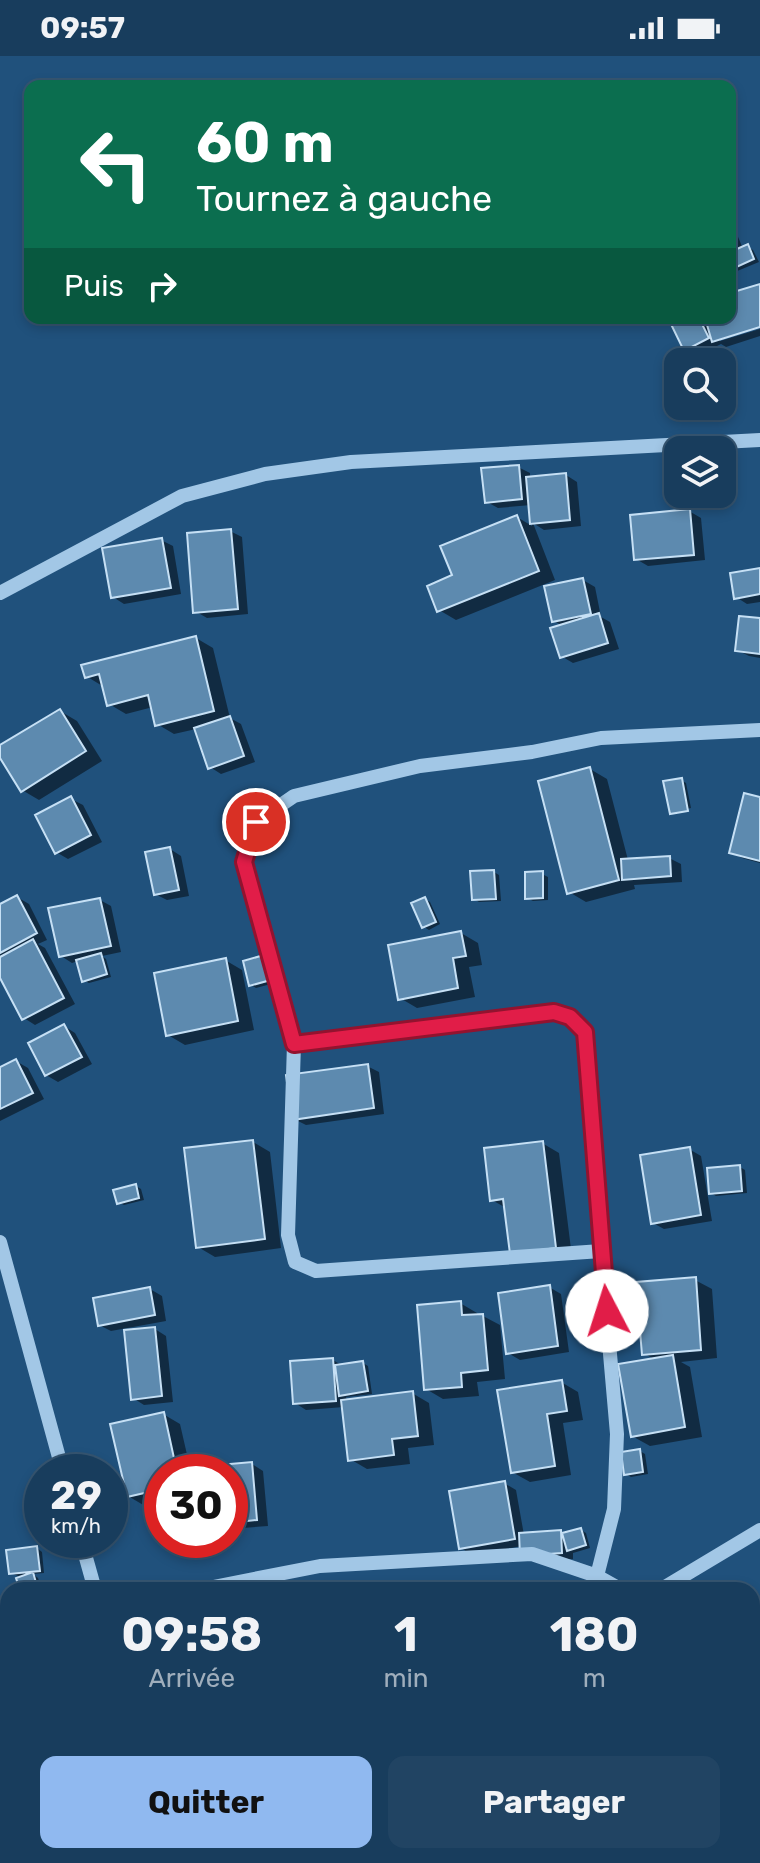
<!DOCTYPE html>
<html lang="fr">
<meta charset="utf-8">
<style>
body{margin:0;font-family:Rubik,sans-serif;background:#214463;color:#f1f3f6;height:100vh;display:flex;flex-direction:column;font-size:30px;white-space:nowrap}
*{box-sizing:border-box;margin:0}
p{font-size:26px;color:#9faebc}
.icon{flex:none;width:44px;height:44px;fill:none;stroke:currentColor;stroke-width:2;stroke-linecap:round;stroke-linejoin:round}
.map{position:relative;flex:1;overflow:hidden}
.sheet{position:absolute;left:0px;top:1526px;width:760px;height:282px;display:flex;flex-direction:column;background:#183d5d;border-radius:24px 24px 0 0;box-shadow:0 4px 12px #0003,0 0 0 2px #365672}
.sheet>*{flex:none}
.hud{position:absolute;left:24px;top:24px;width:712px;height:244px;border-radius:16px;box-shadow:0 4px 12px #0003,0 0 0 2px #365672;background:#0b6e4f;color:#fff;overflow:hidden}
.tools{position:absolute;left:664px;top:292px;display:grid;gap:16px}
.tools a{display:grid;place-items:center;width:72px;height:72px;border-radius:16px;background:#183d5d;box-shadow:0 4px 12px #0003,0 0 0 2px #365672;font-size:40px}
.speed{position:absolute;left:24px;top:1398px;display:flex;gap:16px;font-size:40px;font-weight:700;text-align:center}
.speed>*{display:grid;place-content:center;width:104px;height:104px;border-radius:50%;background:#183d5d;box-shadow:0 4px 12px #0003,0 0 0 2px #365672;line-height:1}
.speed small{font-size:20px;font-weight:400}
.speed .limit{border:12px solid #d22;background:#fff;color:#111}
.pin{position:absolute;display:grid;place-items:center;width:68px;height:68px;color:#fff;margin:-34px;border:4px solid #fff;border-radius:50%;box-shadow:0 2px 8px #0007}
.me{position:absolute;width:88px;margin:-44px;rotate:355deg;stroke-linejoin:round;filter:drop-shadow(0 0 6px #0008)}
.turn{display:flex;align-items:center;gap:28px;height:168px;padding:0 40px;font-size:36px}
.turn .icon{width:104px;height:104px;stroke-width:2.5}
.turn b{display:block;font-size:56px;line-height:68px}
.then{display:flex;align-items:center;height:76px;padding:0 40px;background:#0003;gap:16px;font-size:30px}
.eta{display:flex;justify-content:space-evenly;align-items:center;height:136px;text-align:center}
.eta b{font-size:48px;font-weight:700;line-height:56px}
.primary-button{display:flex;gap:16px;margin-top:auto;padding:16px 40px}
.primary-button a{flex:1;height:92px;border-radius:16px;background:#90b9f0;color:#111;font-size:32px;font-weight:700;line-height:92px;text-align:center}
.primary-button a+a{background:#214463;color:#f1f3f6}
.status{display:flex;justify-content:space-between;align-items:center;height:56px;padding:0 40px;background:#183d5d;direction:ltr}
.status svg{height:22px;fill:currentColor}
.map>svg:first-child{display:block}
.shadow{fill:#0007}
.building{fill:#5d8aaf;stroke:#c6e0f5;stroke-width:2}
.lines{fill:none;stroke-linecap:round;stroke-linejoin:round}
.minor{stroke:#a2c7e6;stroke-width:14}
.route-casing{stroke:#92132f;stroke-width:20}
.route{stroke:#e11d48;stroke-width:14}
</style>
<div class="status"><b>09:57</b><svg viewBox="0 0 49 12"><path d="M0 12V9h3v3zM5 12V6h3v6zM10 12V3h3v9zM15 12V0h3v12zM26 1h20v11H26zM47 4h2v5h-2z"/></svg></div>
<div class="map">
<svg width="760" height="1807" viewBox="0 0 760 1807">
<rect width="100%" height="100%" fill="#20517c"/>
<path class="shadow" d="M730,161L743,193L748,191L753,194L759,206L730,218Z
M760,230V269L720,281V285L760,273V280L726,291L721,288L697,300L686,293L670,262H730V239Z
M518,411L530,417V422L566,419L577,426L581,470L544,474L533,467L555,524L456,564L439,554L455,520L517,461L532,470L531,449L498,452L487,446Z
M689,455L701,462L705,504L648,510L636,503Z
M230,475L242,481L248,558L207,562L195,555Z
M161,484L173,490L181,538L124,548L113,541Z
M760,514V546L747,548L736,541Z
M583,524L595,531L601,561L610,566L619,593L573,607L561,600L563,570L554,565Z
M760,564V602L749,600L737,594Z
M196,582L213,592L230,662L241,668L255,706L221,718L210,711L196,673L174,678L157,668L153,651L126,658L109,648L104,631L86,620Z
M60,655L77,665L102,705L39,744L22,734L0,698V691Z
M590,713L607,723L628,804L669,802L681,808L682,826L634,829L635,833L586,846L569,836Z
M681,724L686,727L691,752L673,756V758L671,757Z
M71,743L83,749L102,786L68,803L56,796Z
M760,743V807L742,802L731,796Z
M170,793L181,800L189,840L167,844L155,838Z
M494,816L499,819L501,845L479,846L474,843Z
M542,818L548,821V844L533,845L527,842Z
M17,841L29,848L47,884L38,888L45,892L75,948L35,969L24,962L0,917V850Z
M425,843L430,846L440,868L429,874L424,871Z
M100,844L111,850L121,896L102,900L106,903L111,921L89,927L83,924L78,905L72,907L61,900Z
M461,877L478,887L482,909L469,911L475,941L417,952L400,942Z
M276,902L282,925L256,932L251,929Z
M225,904L242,914L254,974L185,989L168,979Z
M64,970L75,977L92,1008L58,1026L46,1019Z
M16,1005L28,1012L44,1043L0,1065V1013Z
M367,1010L379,1016L384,1058L306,1069L294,1063Z
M253,1086L270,1096L281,1192L215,1201L198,1191Z
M542,1087L559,1097L572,1201L529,1206L506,1152L492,1144Z
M689,1093L701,1100L712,1165L664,1173L653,1167Z
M740,1111L745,1114L747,1137L716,1140L711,1137Z
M136,1130L141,1133L144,1144L124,1149L118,1146Z
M695,1224L712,1233L717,1302L681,1306L690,1311L702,1381L650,1390L632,1380L655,1304L644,1297Z
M549,1231L561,1238L569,1296L520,1304L508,1297Z
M150,1233L162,1240L166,1265L111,1275L99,1269Z
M460,1247L477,1257L478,1260H483L500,1269L505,1323L477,1326L479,1340L443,1343L426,1333Z
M155,1273L166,1280L173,1346L144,1349L133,1342Z
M333,1304L343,1310L363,1307L368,1310L372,1338L346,1341L347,1345L412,1337L429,1347L434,1389L408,1392L410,1408L367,1413L350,1403L344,1351L306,1354L295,1347Z
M561,1326L578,1336L583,1364L563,1367L571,1419L530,1426L512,1416Z
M163,1358L180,1368L191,1416H162V1446L145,1450L128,1440Z
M640,1395L645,1398L648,1418L631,1421L626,1418Z
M252,1408L263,1415L268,1470L230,1473V1416H211Z
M504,1427L516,1434L524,1479L561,1476L565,1479L581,1474L586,1477L590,1492L573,1497V1503L533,1505L522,1490L472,1499L461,1492Z
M37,1492L42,1496L44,1517L33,1518L38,1522L42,1534H22L18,1520L11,1517Z
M683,1523L694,1530L699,1534H674Z
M760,1629V1658L754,1661L752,1660V1633Z
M760,1672V1693L752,1677Z
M406,1800H431L432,1807H407Z
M580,1800H697L698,1807H581Z
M734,1801L744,1807H714Z"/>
<path class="building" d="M748,188L754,203L730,214V196Z
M760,228V271L712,286L705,262H730V237Z
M668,262H699L709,282L684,295Z
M519,409L522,443L485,447L481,412Z
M566,417L570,464L530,468L526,421Z
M690,453L694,499L634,504L630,459Z
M517,459L539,515L437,556L427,530L452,519L440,490Z
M231,473L238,553L193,557L187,477Z
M162,482L171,532L111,542L102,492Z
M760,512V538L734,543L730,517Z
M583,522L591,558L552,566L544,530Z
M599,557L608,587L560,602L550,572Z
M739,560L760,562V598L735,595Z
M196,580L214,655L155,670L148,639L107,650L99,618L85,622L81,609Z
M60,653L86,695L21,736L0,702V689Z
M230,660L244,700L208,713L194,672Z
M590,711L619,824L567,838L538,725Z
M682,722L688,755L670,758L663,725Z
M744,737L760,741V805L729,797Z
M71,740L91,779L55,798L35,759Z
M170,791L179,834L154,839L145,796Z
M670,800L671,820L622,824L621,803Z
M494,814L496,843L472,844L470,815Z
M543,815V842L525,843V816Z
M17,839L37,877L0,897V848Z
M425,841L436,866L422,872L411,847Z
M100,842L111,890L59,901L48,852Z
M461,875L466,900L453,902L458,932L398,944L388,889Z
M33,883L64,942L22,964L0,922V901Z
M101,897L107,918L82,926L76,904Z
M271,897L278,922L249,930L243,905Z
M226,902L238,965L166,980L154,917Z
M64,968L82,1001L45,1020L28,987Z
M16,1003L33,1037L0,1053V1011Z
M368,1008L374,1052L292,1064L286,1019Z
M253,1084L265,1183L196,1192L184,1092Z
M543,1085L556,1192L510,1198L503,1143L490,1145L484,1092Z
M690,1091L701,1159L651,1168L640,1099Z
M740,1109L742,1135L709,1138L707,1112Z
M136,1128L139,1142L117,1148L113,1134Z
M696,1221L701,1294L642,1299L636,1226Z
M550,1229L558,1290L506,1298L498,1237Z
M150,1231L155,1259L98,1270L93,1242Z
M461,1245L462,1259L483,1258L488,1314L461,1317L462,1331L424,1334L417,1249Z
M155,1271L162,1340L131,1344L124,1274Z
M673,1299L685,1371L631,1381L618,1308Z
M333,1302L336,1345L293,1348L290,1305Z
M363,1305L368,1335L339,1340L335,1309Z
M562,1324L567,1355L547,1358L555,1410L511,1417L497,1334Z
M413,1335L418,1380L392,1383L394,1399L348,1405L341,1344Z
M164,1356L177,1416H162V1433L127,1441L110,1368Z
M640,1393L643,1416L624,1419L621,1396Z
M252,1406L257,1464L230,1467V1416H209L208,1410Z
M505,1425L515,1483L459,1493L449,1435Z
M581,1472L586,1489L567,1495L562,1477Z
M561,1474L562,1497L520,1500L519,1477Z
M37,1490L40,1515L9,1518L6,1494Z
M33,1516L38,1534H20L16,1522Z
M760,1626V1652L752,1657V1631Z
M578,1800H687L688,1807H579Z"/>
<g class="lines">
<path class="minor" d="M0,537L182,440L265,418L351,406L760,384
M294,988L554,956L570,961L585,976L601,1195L617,1378L614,1453L597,1520
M0,1186L63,1416
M601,1195L316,1215L295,1206L288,1179L294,988L244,806L256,766L294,740L420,710L532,696L601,682L760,674
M81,1484L95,1534
M198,1534L320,1510L532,1498L597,1520L622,1534
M660,1534L760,1474
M0,1588L8,1586
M752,1761L760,1781"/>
</g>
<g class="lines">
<defs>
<path id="route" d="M256,766L244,806L294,988L554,956L570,961L585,976L607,1255"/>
</defs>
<use href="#route" class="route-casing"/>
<use href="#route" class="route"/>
</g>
</svg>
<div class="tools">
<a><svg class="icon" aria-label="search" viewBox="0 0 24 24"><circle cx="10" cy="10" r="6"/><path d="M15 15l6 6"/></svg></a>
<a><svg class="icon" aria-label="layers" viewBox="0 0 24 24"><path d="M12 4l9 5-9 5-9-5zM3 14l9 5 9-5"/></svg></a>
</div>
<div class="speed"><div>29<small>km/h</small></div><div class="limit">30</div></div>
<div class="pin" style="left:256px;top:766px;background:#d93025"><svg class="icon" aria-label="arrive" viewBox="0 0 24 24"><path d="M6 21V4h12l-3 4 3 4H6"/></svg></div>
<svg class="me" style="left:607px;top:1255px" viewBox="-20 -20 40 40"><circle r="19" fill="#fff"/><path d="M0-13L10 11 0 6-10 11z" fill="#e11d48"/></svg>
<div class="hud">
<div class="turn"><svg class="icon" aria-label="left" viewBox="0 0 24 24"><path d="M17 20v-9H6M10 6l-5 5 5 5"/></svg><div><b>60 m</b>Tournez à gauche</div></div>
<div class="then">Puis<svg class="icon" aria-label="right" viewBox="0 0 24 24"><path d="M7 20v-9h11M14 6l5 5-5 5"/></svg></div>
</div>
<section class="sheet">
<div class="eta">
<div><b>09:58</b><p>Arrivée</p></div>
<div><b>1</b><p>min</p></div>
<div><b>180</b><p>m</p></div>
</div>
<div class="primary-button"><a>Quitter</a><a>Partager</a></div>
</section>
</div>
